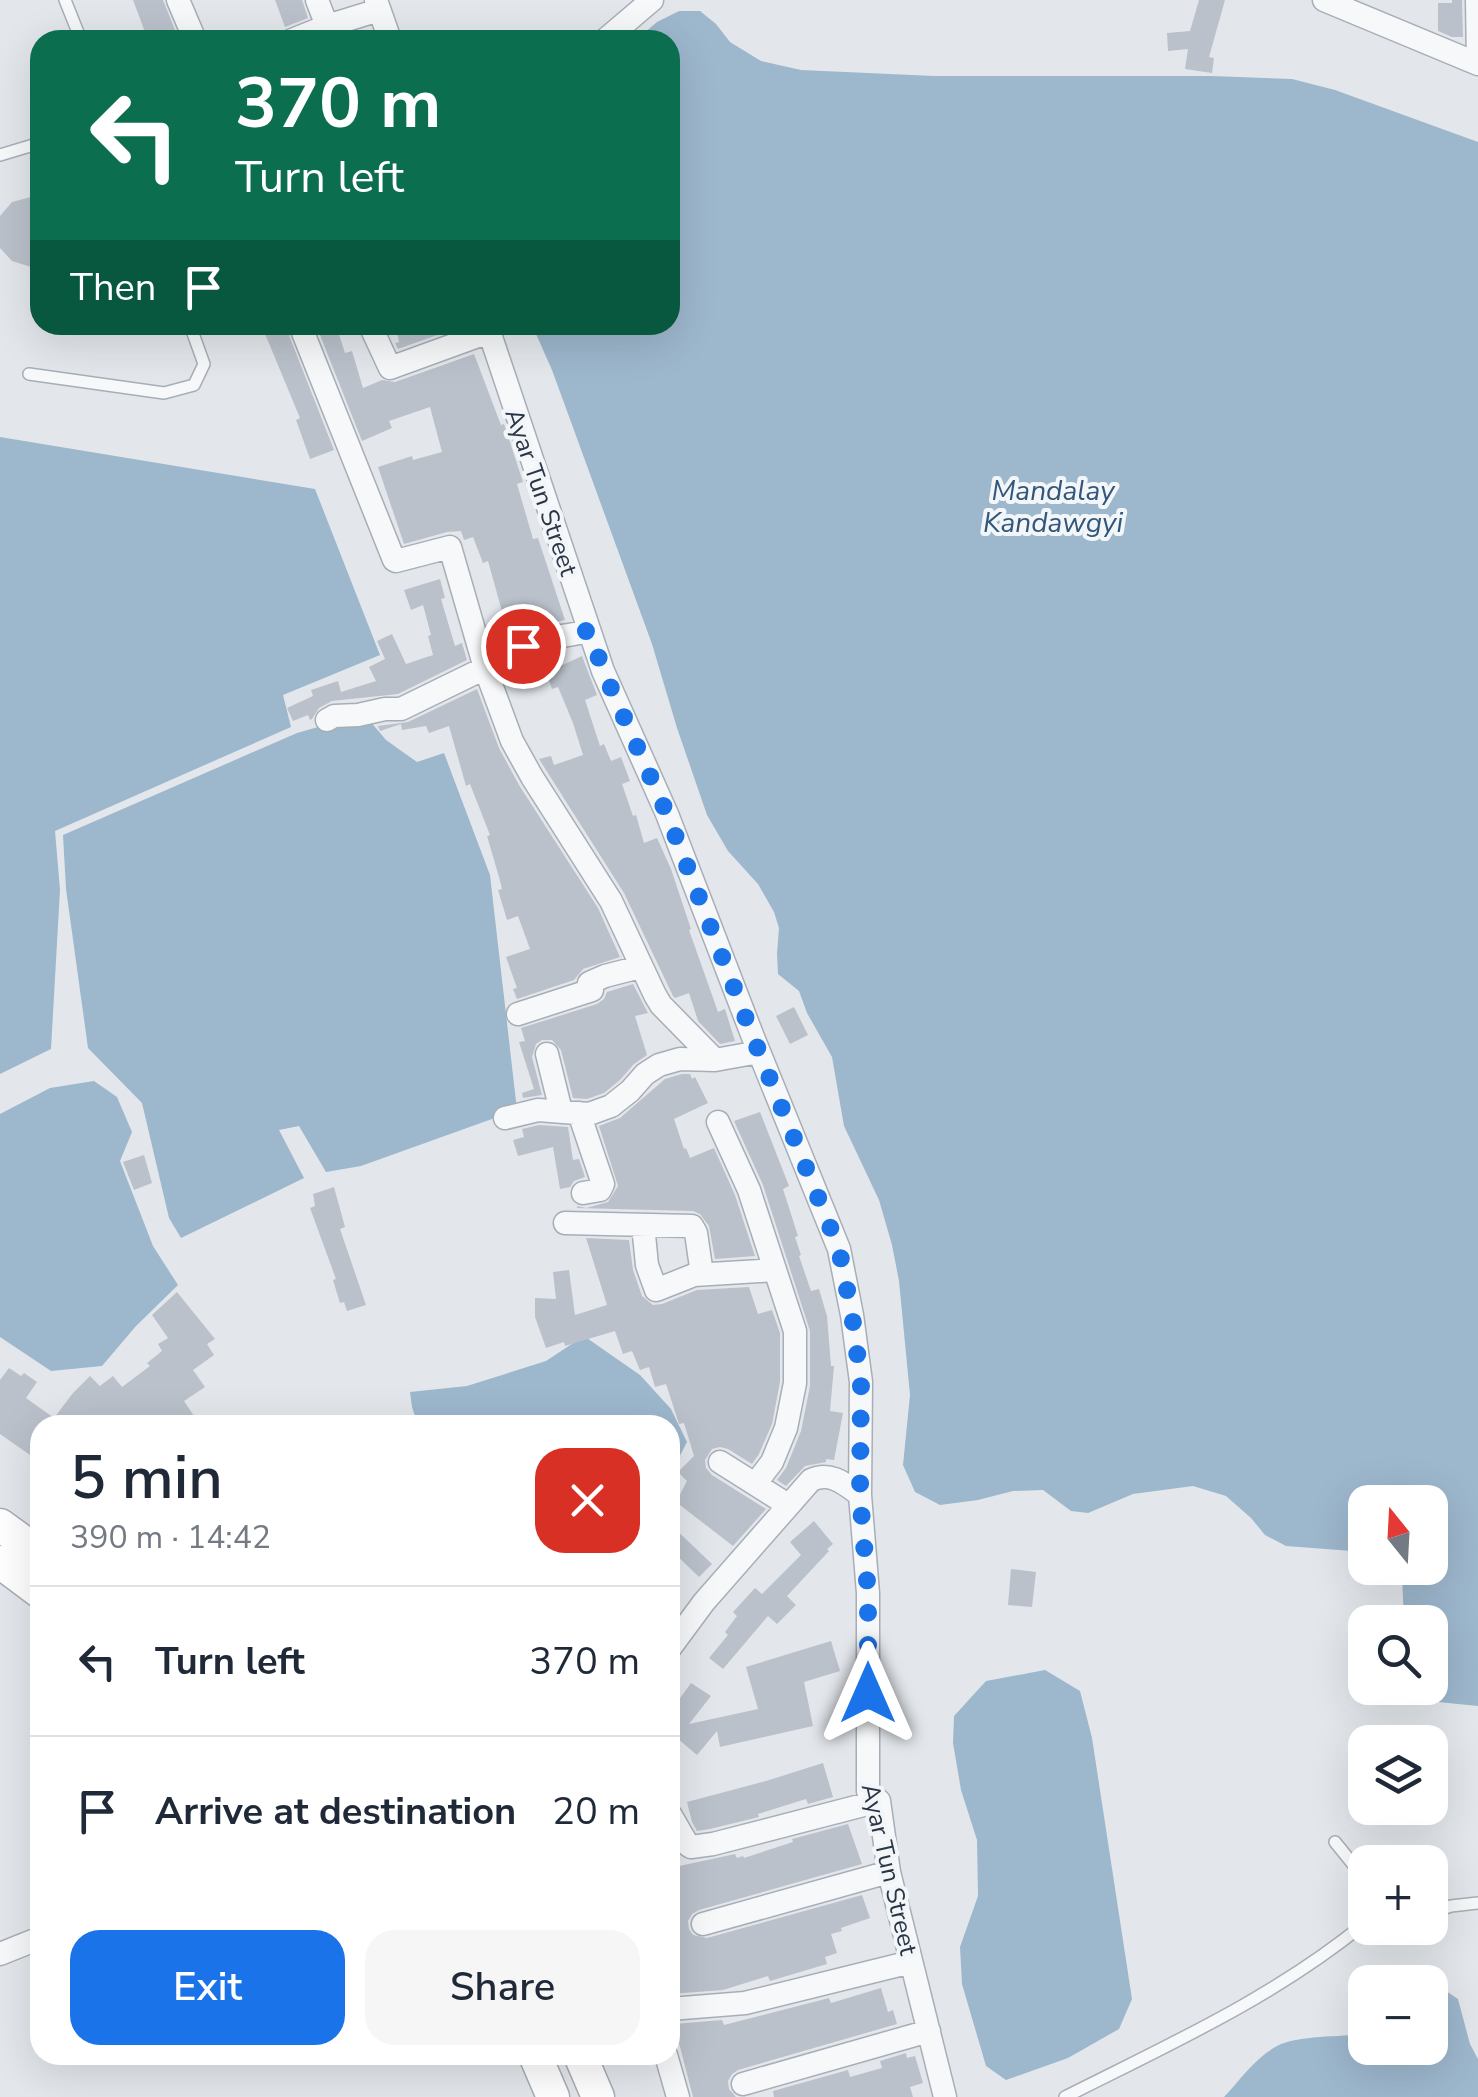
<!DOCTYPE html>
<meta charset="utf-8">
<style>
body{margin:0;font-family:"Nunito Sans",sans-serif;background:#f6f6f7;color:#1f2937;height:100vh;display:flex;flex-direction:column;font-size:38px;white-space:nowrap}
*{box-sizing:border-box;margin:0}
p{font-size:32px;color:#747a83}
.icon{flex:none;width:55px;height:55px;fill:none;stroke:currentColor;stroke-width:2;stroke-linecap:round;stroke-linejoin:round}
.map{position:relative;flex:1;overflow:hidden}
.details{position:absolute;left:30px;top:1415px;width:650px;height:650px;display:flex;flex-direction:column;background:#fff;border-radius:30px;box-shadow:0 10px 40px #0002}
.details>*{flex:none}
.banner{position:absolute;left:30px;top:30px;width:650px;height:305px;border-radius:30px;box-shadow:0 10px 40px #0002;background:#0b6e4f;color:#fff;overflow:hidden}
.needle{width:65px;rotate:342deg}
.fabs{position:absolute;left:1348px;top:1485px;display:grid;gap:20px}
.fabs a{display:grid;place-items:center;width:100px;height:100px;border-radius:20px;background:#fff;box-shadow:0 10px 40px #0002;font-size:50px}
.pin{position:absolute;display:grid;place-items:center;width:85px;height:85px;color:#fff;margin:-42px;border:5px solid #fff;border-radius:50%;box-shadow:0 2px 10px #0007}
.me{position:absolute;width:110px;margin:-55px;rotate:0deg;stroke-linejoin:round;filter:drop-shadow(0 0 8px #0008)}
.turn{display:flex;align-items:center;gap:35px;height:210px;padding:0 40px;font-size:45px}
.turn .icon{width:130px;height:130px;stroke-width:2.5}
.turn b{display:block;font-size:70px;line-height:85px}
.then{display:flex;align-items:center;height:95px;padding:0 40px;background:#0003;gap:20px;font-size:38px}
.round{display:grid;place-items:center;flex:none;width:105px;height:105px;border-radius:30px;background:#f6f6f7}
.headline{display:flex;align-items:center;justify-content:space-between;height:170px;padding:0 40px}
h1{font-size:60px;font-weight:600;line-height:75px}
.button{display:flex;gap:20px;margin-top:auto;padding:20px 40px}
.button a{flex:1;height:115px;border-radius:30px;background:#1a73e8;color:#fff;font-size:40px;font-weight:600;line-height:115px;text-align:center}
.button a+a{background:#f6f6f7;color:#1f2937}
ul{padding:0;list-style:none}
li{display:flex;align-items:center;gap:30px;height:150px;padding:0 40px;border-top:2px solid #e0e1e3}
li div{flex:1}
li b{display:block;font-size:38px}
li em{font-style:normal}
.map>svg:first-child{display:block}
.water{fill:#9db7cd}
.building{fill:#bac1ca}
.lines{fill:none;stroke-linecap:round;stroke-linejoin:round}
.service-casing{stroke:#a8aeb7;stroke-width:14}
.minor-casing{stroke:#a8aeb7;stroke-width:25}
.secondary-casing{stroke:#a8aeb7;stroke-width:35}
.service{stroke:#f7f8fa;stroke-width:11}
.minor{stroke:#f7f8fa;stroke-width:22}
.secondary{stroke:#fff;stroke-width:32}
.route{stroke:#1a73e8;stroke-width:18;stroke-dasharray:0 32.4}
.labels{text-anchor:middle;stroke-width:8;stroke-linejoin:round;paint-order:stroke}
.street-label{font-size:25px;fill:#2a3545;stroke:#f3f6f9}
.water-label{font-size:28px;font-style:italic;fill:#32577b;stroke:#f3f6f9}
</style>
<div class="map">
<svg width="1478" height="2097" viewBox="0 0 1478 2097">
<rect width="100%" height="100%" fill="#e3e7ec"/>
<path class="water" d="M679,11H700L716,24L730,42L761,61L801,70L934,76H1211L1292,79L1335,90L1478,142V1706L1428,1701L1412,1688H1430V1622H1404L1402,1575L1398,1568H1430V1502H1365V1552L1286,1546L1265,1535L1251,1518L1226,1496L1193,1486L1133,1494L1088,1513L1071,1511L1043,1490L1013,1491L978,1500L940,1505L915,1492L903,1465L910,1395L899,1281L892,1245L879,1200L844,1126L832,1057L807,1013L799,991L778,974L777,954L779,928L774,912L758,884L728,851L707,815L677,728L652,644L552,370L532,325H670V40H636L657,22Z
M0,437L315,489L380,655L283,695L291,727L55,831L60,890L51,1049L0,1074Z
M364,714L386,740L417,762L444,753L490,875L517,1110L361,1166L326,1172L299,1126L279,1130L304,1178L181,1238L169,1218L142,1103L88,1048L66,889L63,835L297,733Z
M94,1081L117,1097L132,1132L120,1161L153,1246L178,1285L136,1326L102,1366L51,1371L0,1337V1114L50,1088Z
M584,1336L640,1375L671,1409L687,1442L670,1475V1425H418L412,1407L410,1392L467,1386L546,1361Z
M1045,1670L1080,1691L1092,1738L1132,1999L1119,2029L1068,2058L1006,2080L986,2066L962,1984L960,1947L978,1896L977,1840L961,1790L953,1743L954,1716L986,1681Z
M1446,1991L1458,1999L1470,2044L1478,2059V2097H1224C1240,2080 1256,2057 1277,2046C1298,2035 1340,2037 1365,2034V2048H1430V1997Z"/>
<path class="building" d="M133,0H163L179,40H148Z
M275,0H302L308,18L285,27Z
M1199,0H1225L1209,57L1214,58L1212,73L1185,69L1188,49L1168,51L1167,33L1190,31Z
M1452,0H1462L1463,37H1452L1438,31V3H1452Z
M31,197L40,198V266L31,267L12,261L0,248V216L12,202Z
M272,325H285L334,450L310,459L296,420L300,418L263,329Z
M316,325H336L345,353L352,351L363,388L382,380L395,382L474,354L501,425L504,424L523,482L517,484L533,539L538,538L565,620L529,627L494,644L491,633L501,629L497,617L503,615L488,561L483,563L473,537L464,540L461,531L447,532L404,544L378,467L412,456L413,460L442,452L430,407L389,421L392,428L362,441Z
M394,325H463V326L398,349L395,343L399,342L398,337Z
M440,579L445,598L441,599L455,646L462,643L467,660L398,694L332,701L319,708L312,719L310,720L308,715L293,721L287,708L313,696L311,690L338,681L341,692L376,681L369,667L385,659L377,641L392,634L406,664L433,655L428,636L431,635L423,605L411,610L404,590Z
M549,653L554,669L582,656L597,695L585,700L600,746L604,744L611,761L621,757L630,781L622,784L633,816L636,815L644,843L657,838L671,869L691,929L689,930L718,1012L725,1009L735,1041L720,1044L698,1021L689,993L675,998L673,996L624,893L539,759L551,756L554,765L583,755L573,723L558,687L552,689L549,680L508,687L503,674L525,661Z
M477,689L499,748L519,785L598,908L620,957L583,969L574,980L517,999L513,989L517,988L506,957L530,949L518,916L507,920L498,890L502,889L499,877L487,836L490,835L470,784L466,786L449,726L429,733L426,726L402,730L401,724L380,731L378,726L408,722Z
M633,984L648,1013L635,1016L647,1055L634,1064L620,1080L604,1093L587,1099L573,1098L561,1050L552,1040H542L536,1044L532,1057L542,1095L523,1098L522,1093L534,1089L519,1042L525,1041L521,1028L597,1004L604,999L607,992Z
M794,1007L808,1035L790,1044L776,1016Z
M682,1074H690L692,1079L695,1077L708,1103L674,1119L684,1149L686,1148L690,1158L714,1148L735,1195L755,1256L715,1259L709,1226L700,1214L693,1211L577,1208V1206L586,1208L608,1202L618,1186L599,1126L620,1118L665,1079Z
M760,1112L789,1186L783,1189L798,1236L795,1237L801,1255L799,1256L811,1291L819,1289L827,1316L831,1366H834L830,1411L843,1413L834,1460L826,1459V1462L805,1466L786,1486L777,1480L786,1468L801,1431L810,1386V1331L763,1185L734,1121Z
M539,1125L568,1127L573,1160L579,1159L585,1177L574,1181L570,1187L560,1189L553,1147L518,1156L513,1140L524,1137L522,1129Z
M144,1155L152,1183L134,1190L123,1162Z
M334,1187L345,1227L340,1229L366,1305L347,1311L344,1302L340,1303L333,1280L336,1279L310,1208L315,1206L313,1194Z
M586,1238L629,1240L633,1270L642,1296L653,1305L662,1304L697,1290L749,1287L758,1314L772,1310L780,1333V1382L772,1424L759,1454L752,1464L728,1449L720,1447L712,1449L705,1460L706,1468L712,1475L766,1509L733,1546L676,1502L687,1481L678,1472L694,1456L684,1423L679,1424L666,1384L655,1387L649,1367L640,1370L632,1351L623,1354L615,1331L565,1346L564,1342L546,1348L535,1317V1298L556,1299L553,1272L569,1270L575,1315L607,1305Z
M177,1292L215,1339L207,1344L214,1355L193,1370L205,1387L184,1401L200,1425H40V1462L0,1434V1380L9,1368L21,1376L24,1373L37,1382L26,1398L54,1418L73,1393L90,1376L100,1386L113,1376L122,1387L150,1366L147,1363L162,1351L158,1344L168,1338L152,1315Z
M814,1521L833,1544L827,1549L829,1551L787,1596L796,1605L777,1624L768,1616L723,1669L709,1658L728,1635L725,1632L737,1616L733,1612L755,1588L762,1594L801,1555L790,1542Z
M670,1524L712,1564L699,1577L670,1549Z
M1011,1569L1036,1572L1032,1607L1008,1605Z
M831,1641L840,1671L804,1682L813,1726L720,1747L717,1731L697,1755L678,1739L670,1749V1712L691,1683L711,1696L689,1724L758,1709L746,1667Z
M823,1763L833,1797L808,1804L806,1799L758,1814L759,1817L710,1829L697,1831L692,1822L687,1802L766,1781Z
M848,1824L862,1864L699,1910L692,1914L688,1921L689,1929L693,1935L707,1938L862,1895L870,1918L841,1928L842,1931L831,1934L837,1953L825,1957L827,1964L770,1981L768,1976L723,1990L670,1994V1868L735,1854L737,1858L743,1856L744,1858L793,1842L792,1839Z
M881,1988L888,2012L893,2010L897,2024L738,2070L732,2074L728,2081L729,2089L736,2097H693L674,2024L722,2020L724,2025L829,1998L831,2003Z
M906,2053L907,2058L915,2056L923,2083L910,2087L913,2097H774L773,2091L848,2070L850,2077L882,2068L880,2061Z"/>
<g class="lines">
<defs>
<path id="service" d="M65,0L81,40
M0,155L40,143
M29,374L164,393L194,385L204,364L190,325
M1335,1842L1365,1879
M1430,1913L1451,1906L1478,1903
M1065,2097C1168,2045 1275,1997 1365,1923"/>
<path id="minor" d="M178,0L195,40
M317,0L327,26L379,10
M376,0L390,40
M1324,0L1478,64
M1477,0L1478,62
M292,40L327,26
M605,40L652,0
M300,325L394,560L396,561L450,547L485,668L401,709H385L358,715L334,716L327,720
M370,325L390,368L489,332
M487,325L603,671L667,814L753,1037L839,1249L852,1315L861,1382L860,1495L868,1593V1791L879,1801L889,1872L945,2097
M589,630C570,637 559,635 542,639C521,645 502,655 485,668L512,741L532,777L611,901L655,995L661,1005L715,1060
M518,1014L592,990L589,983L605,976L640,967
M547,1054L561,1111
M579,1113L603,1184L600,1190L583,1193
M505,1118L538,1110L589,1114L611,1106L630,1091L645,1074L659,1065L680,1059L715,1060L759,1052
M718,1122L749,1190L795,1331V1383L786,1428L772,1462L756,1483
M565,1223L692,1226L696,1233L702,1274
M643,1225L647,1265L656,1290L694,1275L775,1270
M720,1462L788,1505
M670,1648L704,1602L811,1480C831,1471 845,1484 860,1495
M670,1814L688,1845L691,1847L713,1844L879,1801
M703,1924L889,1872
M0,1954L40,1938
M670,2009L745,2003L911,1962
M666,2055L678,2097
M743,2084L929,2031"/>
<path id="secondary" d="M0,1525L40,1554
M0,1562L40,1592
M535,2055L553,2097
M580,2055L598,2097"/>
</defs>
<use href="#service" class="service-casing"/>
<use href="#minor" class="minor-casing"/>
<use href="#secondary" class="secondary-casing"/>
<use href="#service" class="service"/>
<use href="#minor" class="minor"/>
<use href="#secondary" class="secondary"/>
</g>
<g class="lines">
<path class="route" d="M523,646C545,638 567,638 589,630L603,670L667,814L753,1037L839,1249L852,1315L861,1382L860,1496L868,1593V1693"/>
</g>
<g class="labels">
<g class="street-label">
<text transform="translate(542 492) rotate(71)" y="9">Ayar Tun Street</text>
<text transform="translate(890 1869) rotate(77)" y="9">Ayar Tun Street</text>
</g>
<g class="water-label">
<text x="1053" y="500">Mandalay<tspan x="1053" dy="32">Kandawgyi</tspan></text>
</g>
</g>
</svg>
<div class="fabs">
<a><svg class="needle" viewBox="-14 -14 28 28"><path d="M0-13l5 13h-10z" fill="#e53935"/><path d="M0 13l5-13h-10z" fill="#747a83"/></svg></a>
<a><svg class="icon" aria-label="search" viewBox="0 0 24 24"><circle cx="10" cy="10" r="6"/><path d="M15 15l6 6"/></svg></a>
<a><svg class="icon" aria-label="layers" viewBox="0 0 24 24"><path d="M12 4l9 5-9 5-9-5zM3 14l9 5 9-5"/></svg></a>
<a>+</a>
<a>−</a>
</div>
<div class="pin" style="left:523px;top:646px;background:#d93025"><svg class="icon" aria-label="arrive" viewBox="0 0 24 24"><path d="M6 21V4h12l-3 4 3 4H6"/></svg></div>
<svg class="me" style="left:868px;top:1693px" viewBox="-20 -20 40 40"><path d="M0-17L14 15 0 8-14 15z" fill="#1a73e8" stroke="#fff" stroke-width="4"/></svg>
<div class="banner">
<div class="turn"><svg class="icon" aria-label="left" viewBox="0 0 24 24"><path d="M17 20v-9H6M10 6l-5 5 5 5"/></svg><div><b>370 m</b>Turn left</div></div>
<div class="then">Then<svg class="icon" aria-label="arrive" viewBox="0 0 24 24"><path d="M6 21V4h12l-3 4 3 4H6"/></svg></div>
</div>
<section class="details">
<div class="headline"><div><h1>5 min</h1><p>390 m · 14:42</p></div><a class="round" style="background:#d93025;color:#fff"><svg class="icon" aria-label="close" viewBox="0 0 24 24"><path d="M6 6l12 12M18 6L6 18"/></svg></a></div>
<ul>
<li><svg class="icon" aria-label="left" viewBox="0 0 24 24"><path d="M17 20v-9H6M10 6l-5 5 5 5"/></svg><div><b>Turn left</b></div><em>370 m</em></li>
<li><svg class="icon" aria-label="arrive" viewBox="0 0 24 24"><path d="M6 21V4h12l-3 4 3 4H6"/></svg><div><b>Arrive at destination</b></div><em>20 m</em></li>
</ul>
<div class="button"><a>Exit</a><a>Share</a></div>
</section>
</div>
